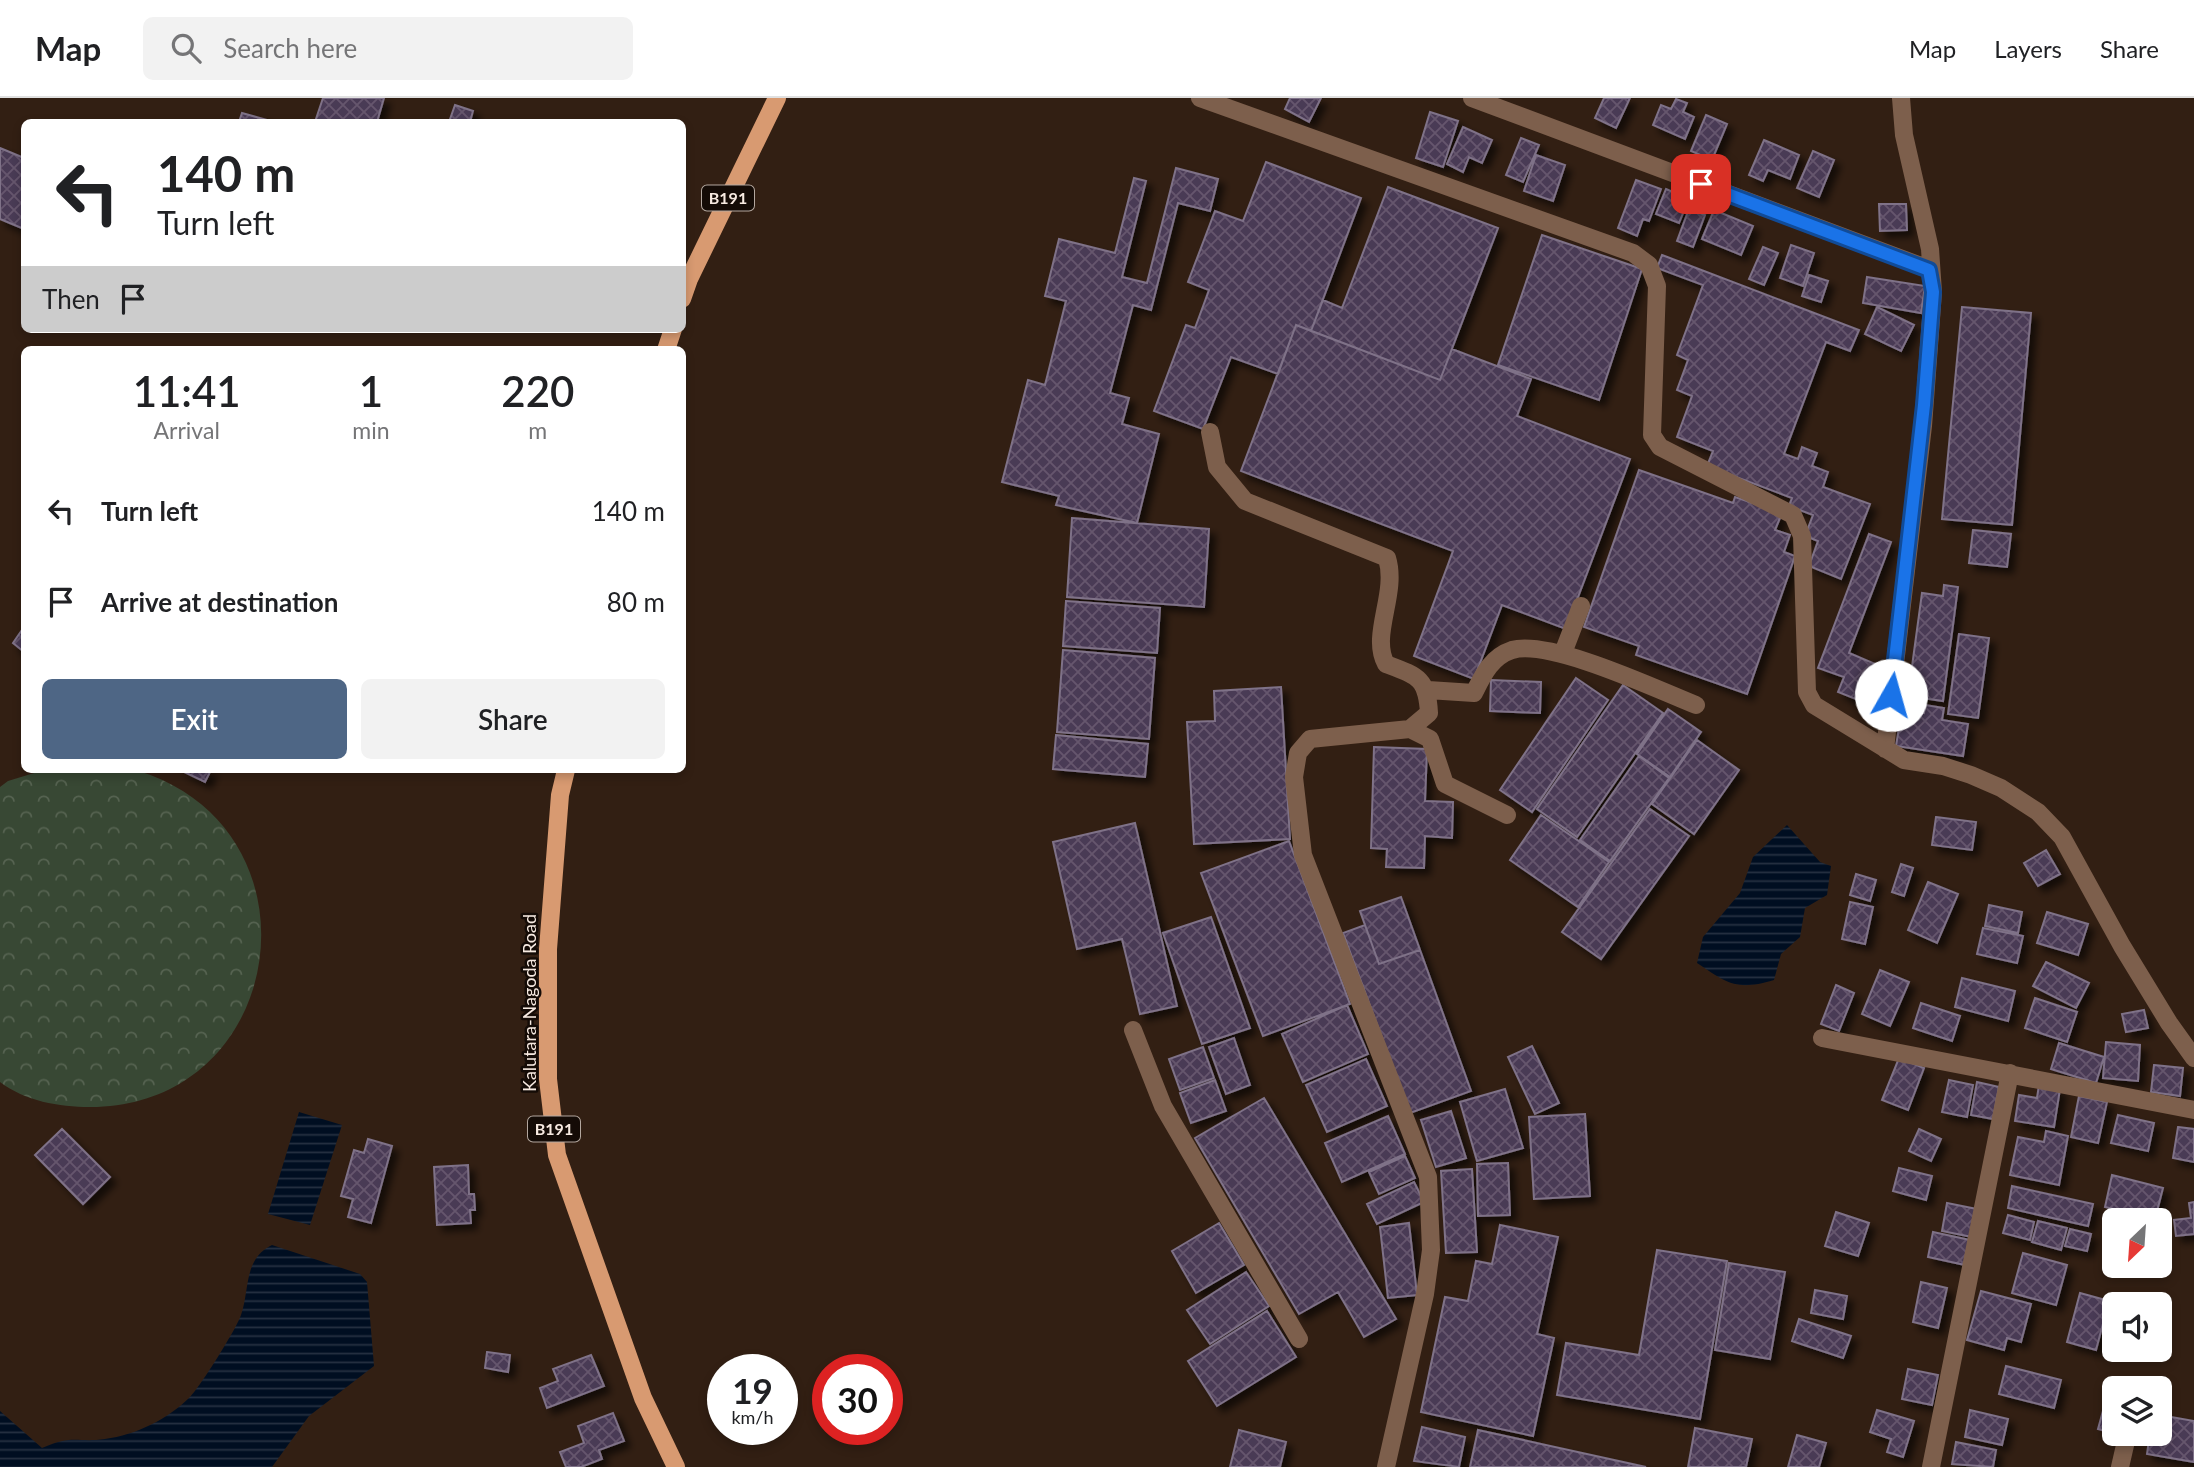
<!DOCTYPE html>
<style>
body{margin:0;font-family:Lato,sans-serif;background:#f2f2f2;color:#202124;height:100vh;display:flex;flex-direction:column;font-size:26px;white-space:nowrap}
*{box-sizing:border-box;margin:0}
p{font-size:23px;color:#757577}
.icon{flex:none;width:38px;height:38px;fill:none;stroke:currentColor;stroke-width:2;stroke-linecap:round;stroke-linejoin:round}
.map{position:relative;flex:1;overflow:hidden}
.panel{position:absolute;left:21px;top:248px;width:665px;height:427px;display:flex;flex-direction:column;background:#fff;border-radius:10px;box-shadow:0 4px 10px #0003}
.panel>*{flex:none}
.banner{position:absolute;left:21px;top:21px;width:665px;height:214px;border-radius:10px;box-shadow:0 4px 10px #0003;background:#fff;color:#202124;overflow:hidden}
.needle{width:46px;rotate:205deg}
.fabs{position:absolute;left:2102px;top:1110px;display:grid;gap:14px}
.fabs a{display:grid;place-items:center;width:70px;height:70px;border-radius:10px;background:#fff;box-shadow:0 4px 10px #0003;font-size:35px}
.speed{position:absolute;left:707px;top:1256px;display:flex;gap:14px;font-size:35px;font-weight:700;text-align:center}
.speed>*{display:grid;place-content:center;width:91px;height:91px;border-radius:50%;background:#fff;box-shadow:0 4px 10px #0003;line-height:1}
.speed small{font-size:18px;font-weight:400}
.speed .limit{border:10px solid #d22;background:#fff;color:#111}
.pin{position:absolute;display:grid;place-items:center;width:60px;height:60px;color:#fff;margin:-30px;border-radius:14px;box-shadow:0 4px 10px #0006}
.me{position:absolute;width:77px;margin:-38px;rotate:7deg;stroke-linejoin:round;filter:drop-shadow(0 0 5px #0008)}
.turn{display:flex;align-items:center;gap:24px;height:147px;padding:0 21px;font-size:32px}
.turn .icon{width:91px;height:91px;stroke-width:2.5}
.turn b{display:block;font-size:49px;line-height:60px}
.then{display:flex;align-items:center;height:66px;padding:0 21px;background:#0003;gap:14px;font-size:26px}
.eta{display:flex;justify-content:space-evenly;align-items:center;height:119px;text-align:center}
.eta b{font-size:42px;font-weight:600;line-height:49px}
.primary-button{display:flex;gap:14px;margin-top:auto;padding:14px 21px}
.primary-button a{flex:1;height:80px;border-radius:10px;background:#4e6685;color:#fff;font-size:28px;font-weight:600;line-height:80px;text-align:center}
.primary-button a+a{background:#f2f2f2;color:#202124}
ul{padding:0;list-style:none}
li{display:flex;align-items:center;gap:21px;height:91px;padding:0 21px}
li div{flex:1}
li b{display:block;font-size:26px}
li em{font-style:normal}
header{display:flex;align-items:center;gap:42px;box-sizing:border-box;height:98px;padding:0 35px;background:#fff;border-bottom:2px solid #e0e0e0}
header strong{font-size:33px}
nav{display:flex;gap:38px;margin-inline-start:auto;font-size:24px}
.search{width:490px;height:63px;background:#f2f2f2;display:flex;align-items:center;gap:18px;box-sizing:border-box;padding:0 24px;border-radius:10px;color:#757577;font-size:26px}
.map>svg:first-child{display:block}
.park{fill:url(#park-crowns)}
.water{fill:url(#water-rules)}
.building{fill:url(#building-cross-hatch);stroke:#7f7288;stroke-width:2;filter:url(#shadow)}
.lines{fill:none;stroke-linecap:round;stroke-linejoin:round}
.minor{stroke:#7d5f4c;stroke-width:18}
.major{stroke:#d89a71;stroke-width:18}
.route-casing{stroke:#114b97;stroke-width:18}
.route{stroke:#1a73e8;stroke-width:12}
.labels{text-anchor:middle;stroke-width:5;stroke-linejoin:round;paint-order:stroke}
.shield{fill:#140b06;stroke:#b3a79f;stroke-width:2}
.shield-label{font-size:16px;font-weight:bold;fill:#f7eae1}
.street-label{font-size:18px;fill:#f7eae1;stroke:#140b06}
</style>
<header>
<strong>Map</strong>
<div class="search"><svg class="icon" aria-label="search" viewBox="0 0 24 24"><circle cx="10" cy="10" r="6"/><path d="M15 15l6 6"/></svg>Search here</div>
<nav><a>Map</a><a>Layers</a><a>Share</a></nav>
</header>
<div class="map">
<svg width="2194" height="1369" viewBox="0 0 2194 1369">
<defs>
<pattern id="park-crowns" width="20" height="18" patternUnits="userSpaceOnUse" patternTransform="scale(1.75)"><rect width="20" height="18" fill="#384834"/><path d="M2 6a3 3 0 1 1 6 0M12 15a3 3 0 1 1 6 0" fill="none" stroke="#566351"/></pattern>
<pattern id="water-rules" width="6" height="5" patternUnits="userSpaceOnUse" patternTransform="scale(1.75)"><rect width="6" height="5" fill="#000e21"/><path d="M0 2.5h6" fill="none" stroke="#263141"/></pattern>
<pattern id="building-cross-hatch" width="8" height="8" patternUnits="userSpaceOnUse" patternTransform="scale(1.75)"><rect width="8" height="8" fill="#4a3a55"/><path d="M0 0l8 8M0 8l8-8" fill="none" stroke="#65576d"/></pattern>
<filter id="shadow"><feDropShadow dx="6" dy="6" stdDeviation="3.5" flood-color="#0009"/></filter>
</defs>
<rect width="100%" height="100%" fill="#321f13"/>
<path class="park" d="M44,672C68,672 119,667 139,673C328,733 287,1009 90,1009C59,1009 25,1003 0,984V689L8,683Z"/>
<path class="water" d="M1787,727L1820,764L1831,768L1827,797L1805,810L1800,839L1781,856L1774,882C1737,893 1728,886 1697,865L1703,839L1740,795L1753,759Z
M299,1014L342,1027L310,1127L268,1116Z
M272,1147L360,1176L367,1184L374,1268L309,1318L272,1369H0V1313L42,1350C74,1336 76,1345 105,1341C136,1337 168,1321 190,1299C200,1289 237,1230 241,1217C250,1192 243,1161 272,1147Z"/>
<path class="building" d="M323,0H384L377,24H315Z
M1290,0H1321L1309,24L1285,11Z
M1604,0H1630L1616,30L1595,20Z
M1676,1L1687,5L1683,14L1694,19L1685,41L1653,27L1661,7L1671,11Z
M455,7L473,13L470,24H449Z
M1430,14L1458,23L1443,69L1416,60Z
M242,15L274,24H239Z
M1706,17L1727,26L1712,62L1691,53Z
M1463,29L1492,42L1482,65L1469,59L1463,74L1447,66Z
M1521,40L1539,47L1523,84L1506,77Z
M1764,42L1799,57L1790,81L1768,72L1763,83L1749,77Z
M0,50L24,60V131L0,121Z
M1813,53L1834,62L1819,99L1797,90Z
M1536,57L1565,67L1553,103L1524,93Z
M1266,64L1361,100L1311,233L1296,227L1278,276L1231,259L1203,331L1154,313L1186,227L1195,230L1209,192L1188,184L1215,113L1243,123Z
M1176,70L1218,81L1210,113L1178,105L1151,212L1133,207L1110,295L1129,300L1122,326L1159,336L1137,425L1056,407L1059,398L1002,384L1028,282L1045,287L1066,203L1045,198L1059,141L1115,155L1134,80L1146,83L1122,179L1147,185Z
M1636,82L1661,91L1649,123L1643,121L1637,138L1618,130Z
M1388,89L1498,130L1440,282L1311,233L1323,202L1342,210Z
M1666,91L1689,101L1679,125L1656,116Z
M1879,106H1906L1907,132L1880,133Z
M1689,111L1705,117L1693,149L1677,143Z
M1714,112L1753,128L1741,157L1702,141Z
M1542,137L1642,171L1599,302L1498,267Z
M1791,147L1814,155L1803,188L1780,180Z
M1763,149L1778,155L1764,187L1749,181Z
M1662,157L1859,232L1850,253L1826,244L1784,356L1798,361L1802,349L1817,355L1812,368L1828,374L1823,389L1870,406L1841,481L1809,468L1818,443L1805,438L1813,417L1789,408L1792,400L1707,368L1713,353L1677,339L1692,298L1677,292L1688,262L1677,257L1703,187L1657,170Z
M1809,177L1828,183L1821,204L1802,198Z
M1867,179L1925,188L1921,215L1863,205Z
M1877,209L1914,227L1901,253L1865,236Z
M1962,209L2031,215L2012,427L1942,421Z
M1296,227L1440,282L1452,251L1531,281L1517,318L1630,361L1566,531L1502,507L1474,581L1414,558L1453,453L1241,373Z
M1639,372L1733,405L1735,399L1782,415L1775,432L1790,437L1784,454L1795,458L1747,596L1636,557L1639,548L1584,529Z
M1072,420L1209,431L1204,509L1067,499Z
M1973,432L2011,436L2007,469L1969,465Z
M1869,436L1891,444L1849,555L1880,568L1866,605L1838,594L1844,579L1818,570Z
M1944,487L1958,489L1943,603L1908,598L1922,495L1943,498Z
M1066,503L1160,510L1157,555L1063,548Z
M24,529V554L13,545Z
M1959,536L1989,540L1978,620L1948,616Z
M1063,552L1155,560L1149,641L1057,634Z
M1576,580L1608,602L1532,714L1500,692Z
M1491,582L1541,584L1540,615L1490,613Z
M1623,587L1663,615L1577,739L1537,711Z
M1281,589L1290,741L1194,746L1187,624L1215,623L1214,593Z
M1925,607L1944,610L1942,622L1968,626L1963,658L1896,648L1902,611L1924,615Z
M1668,611L1701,634L1670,679L1637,656Z
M1056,637L1148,646L1145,679L1053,671Z
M1697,642L1739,672L1694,736L1652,706Z
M1374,649L1427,651L1425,703L1453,704L1452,740L1425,738L1424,770L1386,769L1387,751L1371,750Z
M1639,658L1669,680L1610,763L1580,742Z
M180,672H211L205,684Z
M1650,711L1689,738L1601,861L1562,834Z
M1541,717L1609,764L1578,809L1510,762Z
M1936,719L1976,724L1972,752L1932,747Z
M1135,725L1177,908L1140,916L1122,841L1077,851L1053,744Z
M1289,743L1350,906L1263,938L1201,775Z
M2046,752L2060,776L2038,788L2024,765Z
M1901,766L1913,770L1904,798L1892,794Z
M1856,776L1876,782L1870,803L1850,797Z
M1928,784L1958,796L1937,845L1908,832Z
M1401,799L1420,852L1379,866L1360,813Z
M1850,804L1873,809L1865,846L1842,841Z
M1989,807L2022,814L2018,835L1985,828Z
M2047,814L2088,826L2078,857L2037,845Z
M1211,819L1250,930L1202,946L1163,835Z
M1365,827L1379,866L1420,852L1471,993L1410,1015L1343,835Z
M1983,830L2023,838L2017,865L1977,856Z
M2046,864L2089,885L2076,910L2033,888Z
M1880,872L1909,884L1890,928L1862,916Z
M1962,880L2015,893L2008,923L1955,909Z
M1836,887L1854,895L1839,933L1821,926Z
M2035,900L2077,914L2067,944L2025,930Z
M1921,905L1960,918L1952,943L1913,930Z
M1347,907L1368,956L1303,984L1282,936Z
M2144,912L2148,930L2126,934L2122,916Z
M1234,940L1250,987L1226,996L1209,949Z
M2106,944L2140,947L2138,983L2103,980Z
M2059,945L2104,959L2096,985L2051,971Z
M1532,948L1559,1005L1535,1016L1508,959Z
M1203,949L1214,980L1180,992L1169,961Z
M1899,960L1924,970L1908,1012L1882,1002Z
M1366,961L1387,1008L1327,1034L1306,987Z
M2154,967L2183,970L2180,998L2151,994Z
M1215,982L1226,1013L1191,1025L1180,995Z
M1949,982L1973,987L1967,1019L1942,1014Z
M1977,984L1999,989L1993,1021L1971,1017Z
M2039,987L2060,991L2054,1029L2015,1023L2019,997L2037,1000Z
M1505,991L1523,1050L1477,1063L1460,1004Z
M2079,998L2107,1004L2098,1045L2071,1039Z
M1264,1000L1396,1221L1364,1239L1338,1194L1299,1216L1195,1040Z
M1451,1013L1466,1060L1436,1069L1421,1022Z
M1585,1016L1590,1098L1534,1101L1529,1019Z
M2118,1017L2154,1025L2148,1053L2111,1045Z
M1388,1018L1405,1056L1342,1084L1325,1045Z
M2178,1029L2194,1031V1064L2173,1060Z
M62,1031L110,1079L83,1106L35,1057Z
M1919,1031L1941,1041L1931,1063L1909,1053Z
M2046,1033L2068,1038L2059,1087L2010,1077L2018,1039L2044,1044Z
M368,1041L392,1048L371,1125L348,1119L353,1101L341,1098L354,1052L364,1055Z
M1405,1058L1415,1080L1379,1096L1369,1074Z
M1508,1065L1510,1117L1478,1118L1477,1066Z
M468,1067L469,1096H474L475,1112H470L471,1125L437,1127L434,1069Z
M1899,1070L1932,1078L1926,1102L1893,1093Z
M1472,1071L1477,1154L1446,1155L1441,1073Z
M2112,1077L2163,1090L2155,1121L2105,1109Z
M1414,1084L1424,1104L1377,1126L1367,1106Z
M2012,1088L2093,1106L2088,1128L2008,1110Z
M2194,1104V1136L2176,1138L2174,1122L2191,1120L2189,1105Z
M1947,1105L1977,1111L1972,1139L1942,1133Z
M1836,1114L1869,1125L1858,1158L1825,1148Z
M2008,1117L2034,1124L2030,1142L2003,1135Z
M2038,1123L2067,1130L2061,1152L2032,1144Z
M1219,1125L1244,1167L1196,1195L1172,1153Z
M1409,1125L1417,1197L1388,1200L1380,1129Z
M1500,1127L1558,1139L1537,1236L1554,1240L1533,1338L1421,1314L1445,1199L1468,1203L1476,1163L1492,1166Z
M2070,1131L2091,1136L2087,1153L2065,1148Z
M1933,1134L1970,1142L1965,1167L1928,1159Z
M1657,1152L1727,1163L1700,1321L1557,1297L1566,1245L1639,1257Z
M2023,1155L2067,1167L2056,1207L2012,1195Z
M1729,1165L1785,1174L1770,1261L1715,1252Z
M1246,1174L1269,1208L1210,1246L1187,1212Z
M1921,1184L1947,1190L1938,1230L1913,1224Z
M1815,1192L1847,1198L1843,1221L1811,1215Z
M1981,1193L2031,1206L2021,1244L2007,1240L2004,1252L1967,1242Z
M2080,1195L2109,1203L2096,1252L2067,1244Z
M1267,1213L1296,1259L1217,1308L1188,1263Z
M1799,1221L1851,1238L1843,1260L1792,1243Z
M487,1254L510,1257L508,1274L485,1270Z
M591,1257L604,1288L547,1310L540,1290L558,1283L553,1271Z
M2006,1268L2061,1282L2054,1310L1999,1296Z
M1908,1271L1938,1277L1932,1307L1902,1301Z
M2106,1302L2114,1304V1335H2133L2131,1340L2098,1331Z
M1877,1312L1914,1323L1903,1359L1887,1354L1891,1341L1870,1334Z
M1970,1312L2008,1321L2002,1347L1965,1339Z
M613,1315L624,1343L599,1352L602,1361L581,1369H566L560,1354L584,1345L578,1328Z
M2160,1317L2194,1323V1364L2147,1356L2150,1335H2160Z
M1422,1329L1465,1339L1459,1369L1414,1363Z
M1695,1330L1752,1341L1746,1369H1688Z
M1239,1332L1286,1344L1280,1369H1230Z
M1478,1332L1646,1369H1470Z
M1797,1337L1826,1345L1819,1369H1788Z
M1956,1344L1996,1352L1993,1369L1952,1366Z"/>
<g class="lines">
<path class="minor" d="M1200,0L1633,155L1649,167L1657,188L1652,337L1660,349L1793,417L1802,438L1807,594L1814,607L1904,662L1943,668L1971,677L2001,690L2038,714L2062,739L2122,848L2169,925L2194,960
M1472,0L1929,171
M1210,334L1217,369L1245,403L1387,460C1398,496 1370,537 1386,566C1418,578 1427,580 1429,615L1410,631L1310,641L1298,655L1294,679L1303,757L1428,1079L1431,1152L1425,1196L1386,1369
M1563,555L1581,508
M1428,592L1474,595C1483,577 1491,559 1512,552C1550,541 1656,591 1696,607
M1410,631L1430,641L1445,686L1507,717
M1885,651L1923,328L1933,194L1930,151L1904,37L1901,0
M1133,932L1163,1008L1299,1241
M1822,940L2194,1012
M1931,1369L2010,975
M2120,1369L2126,1343"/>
<path class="major" d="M682,201L689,181L777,0
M666,252L673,231
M566,672L560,697L548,851V981L557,1057L643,1300L676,1369"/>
</g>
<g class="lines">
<defs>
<path id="route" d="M1701,86L1929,172L1933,194L1924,307L1891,597"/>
</defs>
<use href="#route" class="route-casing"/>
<use href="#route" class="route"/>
</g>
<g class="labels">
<g class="shield">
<rect x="702" y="87.5" width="52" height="25" rx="5"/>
<rect x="528" y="1018.5" width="52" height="25" rx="5"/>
</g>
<g class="shield-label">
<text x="728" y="106">B191</text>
<text x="554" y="1037">B191</text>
</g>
<g class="street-label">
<text transform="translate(530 905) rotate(-90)" y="6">Kalutara-Nagoda Road</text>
</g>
</g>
</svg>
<div class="fabs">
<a><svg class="needle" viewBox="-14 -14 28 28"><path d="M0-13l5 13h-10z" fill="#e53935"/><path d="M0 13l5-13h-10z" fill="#757577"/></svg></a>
<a><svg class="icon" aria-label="sound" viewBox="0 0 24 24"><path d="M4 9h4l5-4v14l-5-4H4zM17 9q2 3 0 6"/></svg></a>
<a><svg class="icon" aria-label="layers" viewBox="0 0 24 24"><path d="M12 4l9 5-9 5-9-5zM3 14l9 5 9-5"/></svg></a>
</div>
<div class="speed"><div>19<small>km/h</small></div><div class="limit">30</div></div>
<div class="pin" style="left:1701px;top:86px;background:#d93025"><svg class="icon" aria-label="arrive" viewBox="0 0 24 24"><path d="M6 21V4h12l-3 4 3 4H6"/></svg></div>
<svg class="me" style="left:1891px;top:597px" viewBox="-20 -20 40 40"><circle r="19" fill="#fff"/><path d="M0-13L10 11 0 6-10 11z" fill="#1a73e8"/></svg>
<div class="banner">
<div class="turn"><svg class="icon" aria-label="left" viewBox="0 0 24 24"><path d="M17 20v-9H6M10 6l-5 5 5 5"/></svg><div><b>140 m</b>Turn left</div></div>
<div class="then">Then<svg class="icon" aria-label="arrive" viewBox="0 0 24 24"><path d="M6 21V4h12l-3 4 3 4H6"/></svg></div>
</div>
<section class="panel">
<div class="eta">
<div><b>11:41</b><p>Arrival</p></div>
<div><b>1</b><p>min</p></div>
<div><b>220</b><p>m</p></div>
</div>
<ul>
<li><svg class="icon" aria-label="left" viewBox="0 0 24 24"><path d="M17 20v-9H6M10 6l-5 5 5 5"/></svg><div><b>Turn left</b></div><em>140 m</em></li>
<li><svg class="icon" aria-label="arrive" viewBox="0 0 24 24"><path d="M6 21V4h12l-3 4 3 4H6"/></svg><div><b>Arrive at destination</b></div><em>80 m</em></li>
</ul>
<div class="primary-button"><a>Exit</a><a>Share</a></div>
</section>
</div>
